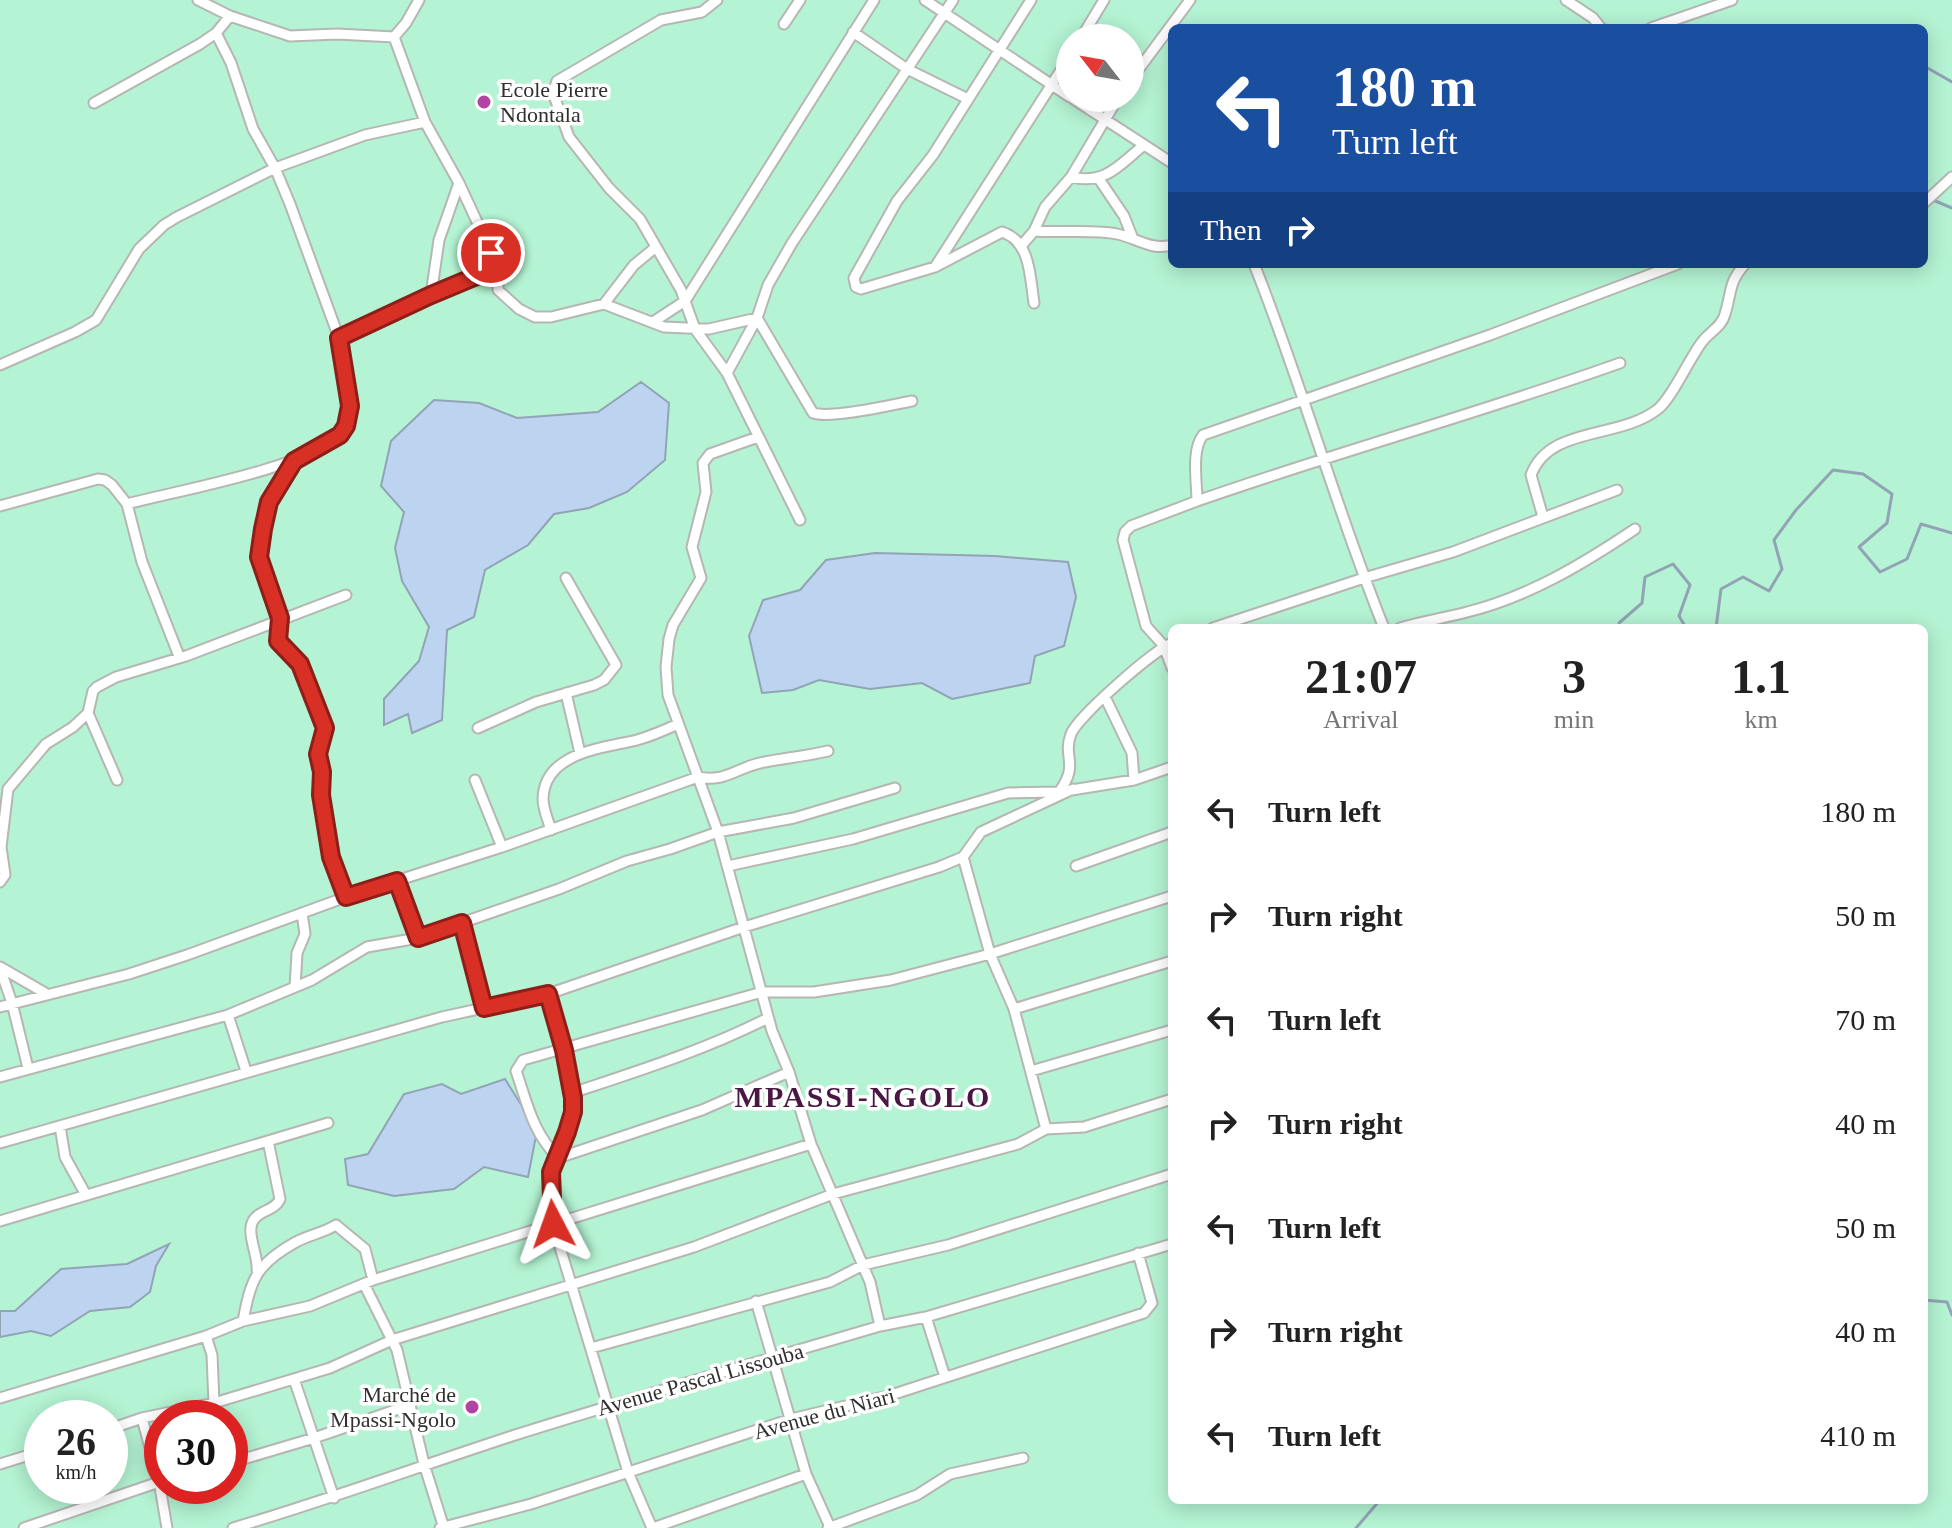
<!DOCTYPE html>
<meta charset="utf-8">
<style>
body{margin:0;font-family:Georgia,serif;background:#f2f2f2;color:#222;height:100vh;display:flex;flex-direction:column;font-size:30px;white-space:nowrap}
*{box-sizing:border-box;margin:0}
p{font-size:26px;color:#767676}
.icon{flex:none;width:44px;height:44px;fill:none;stroke:currentColor;stroke-width:2;stroke-linecap:round;stroke-linejoin:round}
.map{position:relative;flex:1;overflow:hidden}
.details{position:absolute;left:1168px;top:624px;width:760px;height:880px;display:flex;flex-direction:column;background:#fff;border-radius:12px;box-shadow:0 4px 20px #0003}
.details>*{flex:none}
.hud{position:absolute;left:1168px;top:24px;width:760px;height:244px;border-radius:12px;box-shadow:0 4px 20px #0003;background:#1a4fa0;color:#fff;overflow:hidden}
.needle{width:52px;rotate:301deg}
.controls{position:absolute;left:1056px;top:24px;display:grid;gap:16px}
.controls a{display:grid;place-items:center;width:88px;height:88px;border-radius:50%;background:#fff;box-shadow:0 4px 20px #0003;font-size:40px}
.speed{position:absolute;left:24px;top:1400px;display:flex;gap:16px;font-size:40px;font-weight:700;text-align:center}
.speed>*{display:grid;place-content:center;width:104px;height:104px;border-radius:50%;background:#fff;box-shadow:0 4px 20px #0003;line-height:1}
.speed small{font-size:20px;font-weight:400}
.speed .limit{border:12px solid #d22;background:#fff;color:#111}
.pin{position:absolute;display:grid;place-items:center;width:68px;height:68px;color:#fff;margin:-34px;border:4px solid #fff;border-radius:50%;box-shadow:0 2px 8px #0007}
.me{position:absolute;width:88px;margin:-44px;rotate:356deg;stroke-linejoin:round;filter:drop-shadow(0 0 6px #0008)}
.turn{display:flex;align-items:center;gap:28px;height:168px;padding:0 32px;font-size:36px}
.turn .icon{width:104px;height:104px;stroke-width:2.5}
.turn b{display:block;font-size:56px;line-height:68px}
.then{display:flex;align-items:center;height:76px;padding:0 32px;background:#0003;gap:16px;font-size:30px}
.eta{display:flex;justify-content:space-evenly;align-items:center;height:136px;text-align:center}
.eta b{font-size:48px;font-weight:700;line-height:56px}
ul{padding:0;list-style:none}
li{display:flex;align-items:center;gap:24px;height:104px;padding:0 32px}
li div{flex:1}
li b{display:block;font-size:30px}
li em{font-style:normal}
.map>svg:first-child{display:block}
.green{fill:#b4f3d3;fill-rule:evenodd}
.water{fill:#bdd4f1;stroke:#93a3b6;stroke-width:2}
.lines{fill:none;stroke-linecap:round;stroke-linejoin:round}
.stream{stroke:#93a3b6;stroke-width:3}
.minor-casing{stroke:#b6b6b3;stroke-width:13}
.minor{stroke:#fff;stroke-width:9}
.route-casing{stroke:#8d1f18;stroke-width:20}
.route{stroke:#d93025;stroke-width:14}
.poi-dot{fill:#b144a2;stroke:#fff;stroke-width:3}
.labels{text-anchor:middle;stroke-width:7;stroke-linejoin:round;paint-order:stroke}
.poi-label{font-size:22px;fill:#30302e;stroke:#fff;text-anchor:start}
.street-label{font-size:22px;fill:#30302e;stroke:#fff}
.district-label{font-size:30px;font-weight:bold;letter-spacing:2px;fill:#4a1643;stroke:#fff}
</style>
<div class="map">
<svg width="1952" height="1528" viewBox="0 0 1952 1528">
<rect width="100%" height="100%" fill="#f2f2ee"/>
<path class="green" d="M0,0H1952V1528H0ZM1172,28H1924V264H1172ZM1070,38H1130V98H1070ZM1172,628H1924V1500H1172ZM42,1418H110V1486H42ZM162,1418H230V1486H162Z"/>
<path class="water" d="M641,382L669,403L665,460L627,492L589,508L554,514L528,545L485,570L474,617L447,630L442,720L412,733L408,714L384,725V699L419,661L429,627L402,581L395,548L404,512L381,486L391,441L434,400L479,403L517,418L598,412Z
M875,553L995,556L1068,562L1076,597L1064,646L1035,656L1030,683L952,699L922,683L870,689L819,680L793,690L762,693L749,636L763,600L800,590L826,560Z
M505,1079L522,1106L536,1136L528,1177L484,1167L454,1189L394,1196L348,1185L345,1159L368,1154L404,1094L442,1084L461,1094Z
M169,1244L156,1266L150,1292L130,1307L90,1311L51,1336L31,1331L0,1337V1311H15L61,1269L127,1264Z"/>
<g class="lines">
<path class="stream" d="M1924,66L1952,82
M1933,200L1952,208
M1620,628L1619,623L1642,603L1645,577L1673,564L1690,585L1679,616L1686,628
M1716,628L1721,589L1743,577L1769,591L1782,569L1774,540L1796,510L1833,470L1863,474L1892,494L1887,523L1859,547L1880,572L1907,559L1921,524L1952,533
M1924,1300L1947,1302L1952,1315
M1356,1528L1380,1500"/>
<defs>
<path id="minor" d="M198,0L230,16L290,36L337,34L394,37L406,23L419,0
M717,0L702,12L661,20L557,81L553,93L569,137L609,188L640,219L681,290L695,329L727,373L800,520
M925,0L1070,97
M1031,0L933,155L897,201L854,278L856,287L861,289L935,267L1002,232C1031,241 1030,278 1034,303
M1566,0L1593,18L1601,28
M784,24L800,0
M1651,28L1732,0
M853,32L907,69L968,99
M216,33L231,63L253,129L275,168L290,204L339,338
M394,37L425,122L459,183L498,267
M1081,38L1104,0
M1130,81L1190,0
M1072,98L1172,163
M94,103L200,44L216,33L230,16
M1071,177L1118,98
M1099,179L1124,216L1133,239
M1924,203L1952,177
M1034,231C1059,233 1096,229 1117,234C1137,238 1151,251 1172,245
M1022,245L1034,231L1045,207L1071,177C1106,185 1119,165 1144,145
M1254,264C1302,384 1336,509 1384,628
M935,267L1070,56
M431,295L498,267V290L519,309L535,317H551L604,304L664,327L709,329L757,318L813,413C831,419 891,405 912,401
M604,304L634,265L656,247
M653,322L685,301L874,0
M0,365L75,332L96,320L139,249L164,225L177,217L275,168L365,135L425,122
M727,373L757,318L768,285L792,243L953,0
M758,437L710,454L703,463L706,492L692,547L701,578L673,625L669,639L666,667L668,695L718,832L772,1031L789,1072L811,1144L870,1282L880,1326
M294,461C275,491 251,530 262,568C270,597 281,608 278,641L300,664L325,728L318,754L322,778L320,790L327,843L346,897
M1197,501C1337,452 1480,413 1620,363
M127,504C180,490 302,469 340,435C348,427 350,417 350,406L339,338L431,295L439,240L459,183
M0,506L98,479L105,480L112,485L127,504L142,562L179,656
M1543,517L1531,475C1550,425 1619,440 1658,409C1672,398 1689,359 1702,342C1709,332 1722,327 1725,314C1732,292 1728,283 1745,264
M1213,628L1364,578L1453,552L1617,490
M1400,628C1423,621 1445,618 1467,612C1528,597 1583,564 1635,529
M1172,668L1164,646L1146,626L1123,540L1125,532L1131,526L1197,501C1197,482 1191,450 1203,435L1490,335L1678,264
M566,693L580,753
M1105,697L1132,753L1134,780
M478,728L536,702L594,685L604,680L616,665L566,578
M117,780L88,713L93,691L97,687L116,677L186,656L346,595
M475,780L502,847
M1059,792C1080,763 1062,758 1071,734C1077,717 1154,650 1172,643
M551,830C548,820 543,809 543,799C544,752 604,748 637,740C651,736 665,730 678,724
M963,857L990,954L1014,1009
M728,866L853,839L1008,793L1059,792L1134,780L1172,767
M1076,866L1172,832
M397,881L418,938
M0,882L5,875L1,847L8,789L46,744L73,727L88,713
M462,923L484,1008
M0,967L45,993
M0,968L12,1003L28,1068
M295,987L297,953L305,934L302,913
M548,994L564,1050L573,1098V1112L567,1132L551,1172L553,1224L628,1472L652,1528
M0,1007L129,974L187,955L346,897L502,847L698,777C726,783 739,766 765,762C786,758 806,756 828,751
M228,1015L246,1071
M1031,1071L1172,1030
M0,1077L228,1015L312,980L367,947L418,938L559,889L627,861L670,849L718,832L794,818L895,788
M572,1093C638,1071 705,1050 768,1018
M60,1126L65,1157L86,1195
M1046,1129L1014,1009L1172,961
M0,1143L442,1017L548,994L744,927L939,867L963,857L981,832L1073,789
M558,1158C532,1131 528,1105 516,1071L523,1060L762,992H814L891,980L990,954L1172,896
M558,1158L702,1110L789,1072
M0,1221L328,1123
M257,1270C259,1253 240,1225 260,1214C268,1209 276,1208 280,1199L268,1141
M364,1284L397,1350L424,1464L444,1528
M756,1301L806,1474L830,1527
M926,1317L945,1377
M243,1321C251,1279 256,1264 296,1242C309,1235 323,1233 336,1225L365,1249L373,1280
M206,1336L212,1355L214,1403
M591,1348L830,1282L863,1265L948,1245L1172,1174
M294,1379L334,1498
M0,1398L206,1336L243,1321L310,1306L373,1280L811,1144
M142,1418L159,1481L167,1528
M110,1429L142,1418L214,1403L330,1368L392,1340L694,1247L833,1194L1018,1144L1046,1129L1084,1127L1172,1099
M230,1463L314,1438L410,1405
M0,1464L42,1451
M24,1528L162,1481
M233,1528C328,1500 420,1466 515,1435C636,1397 758,1362 880,1326L926,1317L1172,1244
M440,1528L531,1504L791,1419L888,1396L1144,1313L1152,1303L1138,1253
M653,1528L806,1474
M828,1528L917,1495L950,1474L1023,1458"/>
</defs>
<use href="#minor" class="minor-casing"/>
<use href="#minor" class="minor"/>
</g>
<g class="lines">
<defs>
<path id="route" d="M491,253L498,267L431,295L339,338L350,406L346,426L340,435L294,461L269,502L263,529L259,557L280,618L278,641L300,664L325,728L318,754L322,772L321,795L331,857L346,897L397,881L418,938L462,923L484,1008L548,994L564,1050L573,1098V1112L567,1132L551,1172L553,1224"/>
</defs>
<use href="#route" class="route-casing"/>
<use href="#route" class="route"/>
</g>
<g class="poi-dot">
<circle cx="484" cy="102" r="8"/>
<circle cx="472" cy="1407" r="8"/>
</g>
<g class="labels">
<g class="poi-label">
<text x="500" y="97">Ecole Pierre<tspan x="500" dy="25">Ndontala</tspan></text>
<text x="456" y="1402" text-anchor="end">Marché de<tspan x="456" dy="25">Mpassi-Ngolo</tspan></text>
</g>
<g class="street-label">
<text transform="translate(700 1379) rotate(-16)" y="8">Avenue Pascal Lissouba</text>
<text transform="translate(824 1413) rotate(-15)" y="8">Avenue du Niari</text>
</g>
<g class="district-label">
<text x="863" y="1107">MPASSI-NGOLO</text>
</g>
</g>
</svg>
<div class="controls">
<a><svg class="needle" viewBox="-14 -14 28 28"><path d="M0-13l5 13h-10z" fill="#e53935"/><path d="M0 13l5-13h-10z" fill="#767676"/></svg></a>
</div>
<div class="speed"><div>26<small>km/h</small></div><div class="limit">30</div></div>
<div class="pin" style="left:491px;top:253px;background:#d93025"><svg class="icon" aria-label="arrive" viewBox="0 0 24 24"><path d="M6 21V4h12l-3 4 3 4H6"/></svg></div>
<svg class="me" style="left:553px;top:1224px" viewBox="-20 -20 40 40"><path d="M0-17L14 15 0 8-14 15z" fill="#d93025" stroke="#fff" stroke-width="4"/></svg>
<div class="hud">
<div class="turn"><svg class="icon" aria-label="left" viewBox="0 0 24 24"><path d="M17 20v-9H6M10 6l-5 5 5 5"/></svg><div><b>180 m</b>Turn left</div></div>
<div class="then">Then<svg class="icon" aria-label="right" viewBox="0 0 24 24"><path d="M7 20v-9h11M14 6l5 5-5 5"/></svg></div>
</div>
<section class="details">
<div class="eta">
<div><b>21:07</b><p>Arrival</p></div>
<div><b>3</b><p>min</p></div>
<div><b>1.1</b><p>km</p></div>
</div>
<ul>
<li><svg class="icon" aria-label="left" viewBox="0 0 24 24"><path d="M17 20v-9H6M10 6l-5 5 5 5"/></svg><div><b>Turn left</b></div><em>180 m</em></li>
<li><svg class="icon" aria-label="right" viewBox="0 0 24 24"><path d="M7 20v-9h11M14 6l5 5-5 5"/></svg><div><b>Turn right</b></div><em>50 m</em></li>
<li><svg class="icon" aria-label="left" viewBox="0 0 24 24"><path d="M17 20v-9H6M10 6l-5 5 5 5"/></svg><div><b>Turn left</b></div><em>70 m</em></li>
<li><svg class="icon" aria-label="right" viewBox="0 0 24 24"><path d="M7 20v-9h11M14 6l5 5-5 5"/></svg><div><b>Turn right</b></div><em>40 m</em></li>
<li><svg class="icon" aria-label="left" viewBox="0 0 24 24"><path d="M17 20v-9H6M10 6l-5 5 5 5"/></svg><div><b>Turn left</b></div><em>50 m</em></li>
<li><svg class="icon" aria-label="right" viewBox="0 0 24 24"><path d="M7 20v-9h11M14 6l5 5-5 5"/></svg><div><b>Turn right</b></div><em>40 m</em></li>
<li><svg class="icon" aria-label="left" viewBox="0 0 24 24"><path d="M17 20v-9H6M10 6l-5 5 5 5"/></svg><div><b>Turn left</b></div><em>410 m</em></li>
</ul>
</section>
</div>
